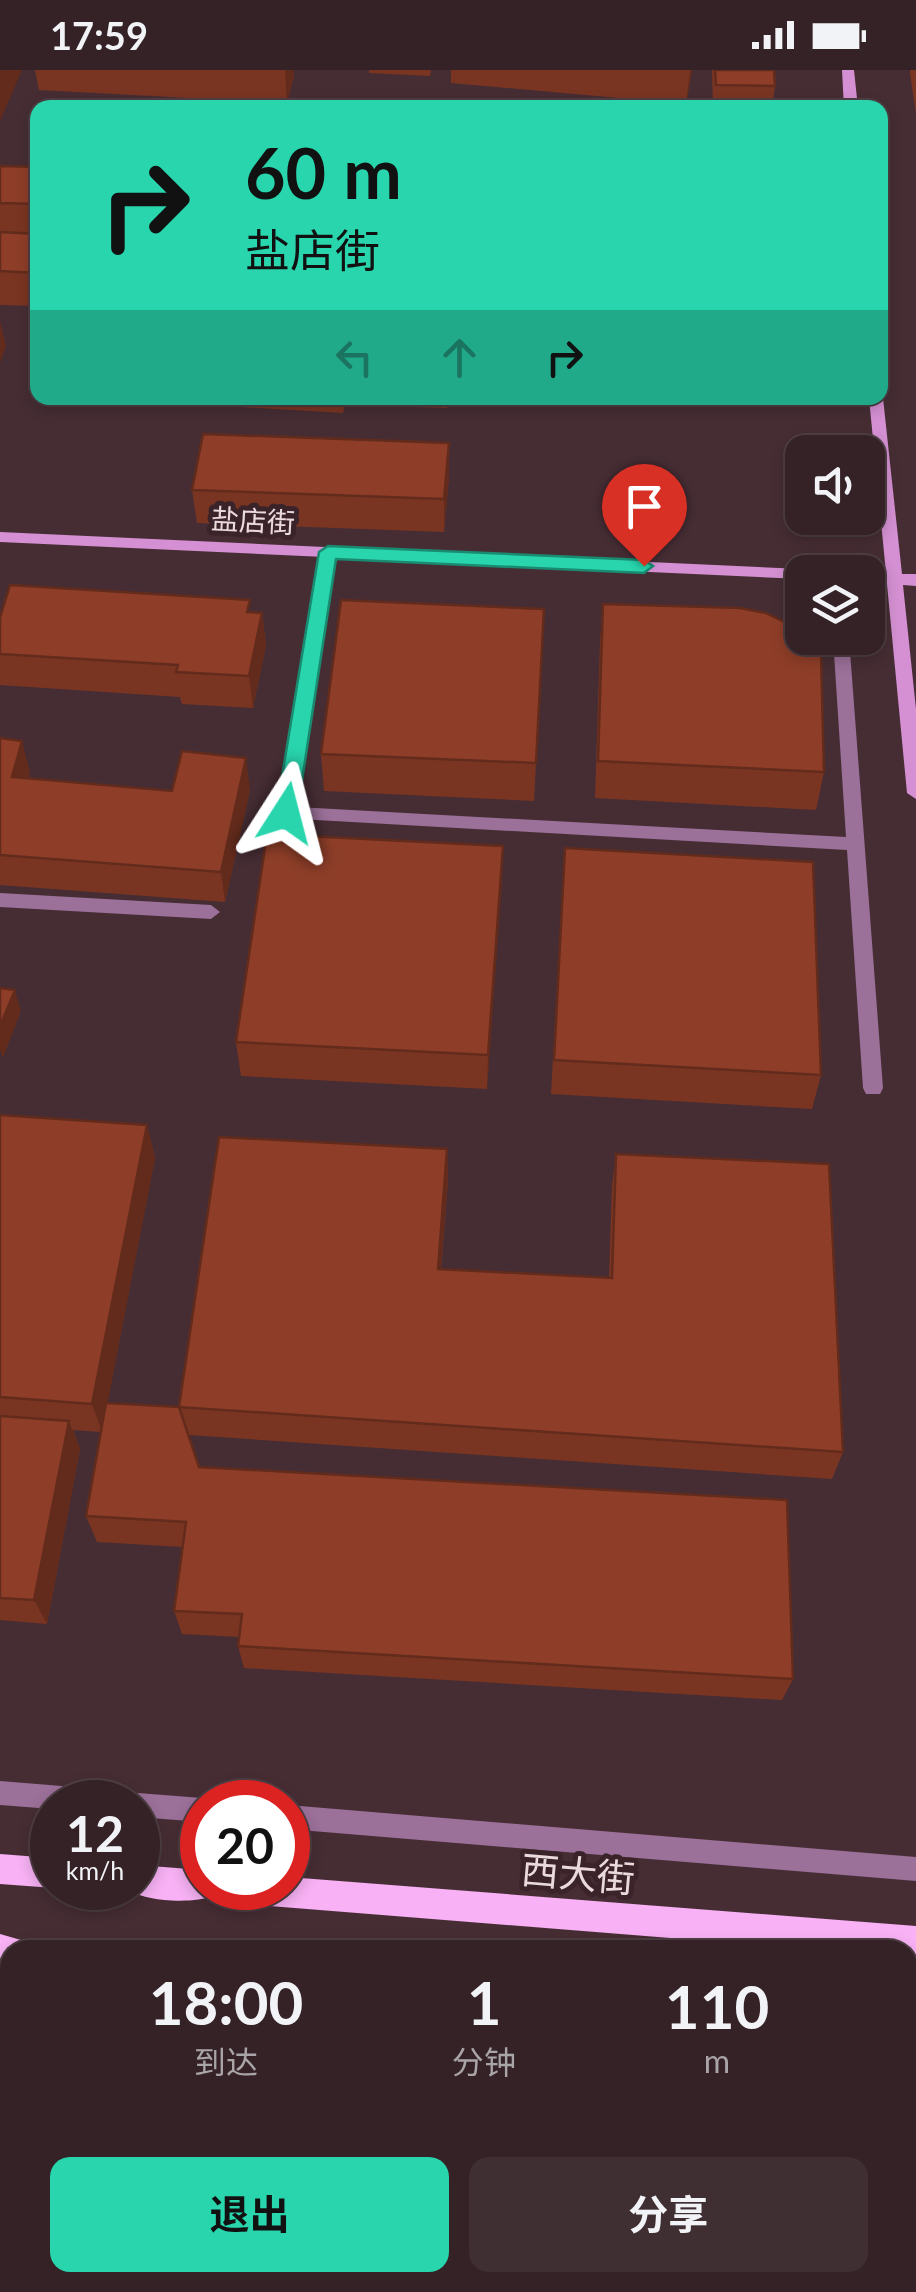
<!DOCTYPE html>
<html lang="zh">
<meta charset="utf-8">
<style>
body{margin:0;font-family:Lato,"Noto Sans SC",sans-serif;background:#3f2f33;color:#f1f3f6;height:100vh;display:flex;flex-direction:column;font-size:38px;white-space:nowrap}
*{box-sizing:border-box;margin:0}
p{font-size:32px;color:#a9a4a7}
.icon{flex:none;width:55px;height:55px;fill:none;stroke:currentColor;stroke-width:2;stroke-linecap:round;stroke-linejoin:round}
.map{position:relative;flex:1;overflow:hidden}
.details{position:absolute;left:0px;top:1870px;width:918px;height:352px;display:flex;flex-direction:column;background:#342227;border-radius:30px 30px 0 0;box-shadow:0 5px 15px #0003,0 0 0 2px #4e3f44}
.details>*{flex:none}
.hud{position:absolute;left:30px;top:30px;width:858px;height:305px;border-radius:20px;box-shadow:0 5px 15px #0003,0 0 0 2px #4e3f44;background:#28d5ad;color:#111;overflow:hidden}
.buttons{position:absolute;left:785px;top:365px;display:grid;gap:20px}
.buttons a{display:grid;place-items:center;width:100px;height:100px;border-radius:20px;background:#342227;box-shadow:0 5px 15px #0003,0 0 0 2px #4e3f44;font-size:50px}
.speed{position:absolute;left:30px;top:1710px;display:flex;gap:20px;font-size:50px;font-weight:700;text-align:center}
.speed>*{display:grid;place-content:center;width:130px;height:130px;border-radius:50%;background:#342227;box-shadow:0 5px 15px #0003,0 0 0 2px #4e3f44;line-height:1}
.speed small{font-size:25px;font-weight:400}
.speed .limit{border:15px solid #d22;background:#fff;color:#111}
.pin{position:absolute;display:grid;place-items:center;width:85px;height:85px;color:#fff;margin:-102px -42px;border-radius:50% 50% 50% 0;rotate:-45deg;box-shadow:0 0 10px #0007}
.pin .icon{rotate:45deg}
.me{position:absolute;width:110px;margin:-55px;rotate:9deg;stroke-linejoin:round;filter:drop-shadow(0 0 8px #0008)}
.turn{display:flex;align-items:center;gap:35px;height:210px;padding:0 50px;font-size:45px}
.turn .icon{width:130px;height:130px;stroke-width:2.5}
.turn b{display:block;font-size:70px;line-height:85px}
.lanes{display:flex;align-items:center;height:95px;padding:0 50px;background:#0003;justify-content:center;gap:50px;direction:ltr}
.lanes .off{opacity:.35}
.eta{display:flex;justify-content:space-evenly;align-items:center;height:170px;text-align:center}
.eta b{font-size:60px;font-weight:700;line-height:70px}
.action{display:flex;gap:20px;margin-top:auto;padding:20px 50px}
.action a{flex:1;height:115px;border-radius:20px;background:#28d5ad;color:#111;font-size:40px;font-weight:700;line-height:115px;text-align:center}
.action a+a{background:#3f2f33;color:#f1f3f6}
.status{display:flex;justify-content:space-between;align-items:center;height:70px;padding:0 50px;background:#342227;direction:ltr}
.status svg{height:28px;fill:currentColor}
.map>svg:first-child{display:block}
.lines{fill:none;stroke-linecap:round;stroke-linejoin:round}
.lane{fill:#9b7099;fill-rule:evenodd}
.street{fill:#9b7099;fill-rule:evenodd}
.secondary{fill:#d490d2;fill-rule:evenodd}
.primary{fill:#f7b1f4;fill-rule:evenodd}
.wall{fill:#7a3522}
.shaded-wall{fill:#632b1c}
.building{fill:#8e3e28;stroke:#632b1c;stroke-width:2.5}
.route{fill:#28d5ad;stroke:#1a8a70;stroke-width:2.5}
.labels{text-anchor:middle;stroke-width:10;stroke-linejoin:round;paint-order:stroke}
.far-street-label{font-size:28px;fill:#eadade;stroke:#3b232a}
.near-street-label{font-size:38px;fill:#eadade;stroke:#3b232a}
</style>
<div class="status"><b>17:59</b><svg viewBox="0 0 49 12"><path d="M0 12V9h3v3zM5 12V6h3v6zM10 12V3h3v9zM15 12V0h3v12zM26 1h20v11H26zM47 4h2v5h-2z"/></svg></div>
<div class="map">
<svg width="916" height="2222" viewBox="0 0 916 2222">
<rect width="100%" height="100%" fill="#462d34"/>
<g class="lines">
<path class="lane" d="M328,477L336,482L297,737L846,767L833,568H849L883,1018L880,1024H866L863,1018L847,780L281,748L278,743L320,482Z
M0,823L211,835L220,842L211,849L0,837Z"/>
<path class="street" d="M0,1711L111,1720L119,1724L123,1732H52V1739L0,1735Z
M138,1723L202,1728L211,1732H202V1752L138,1747V1732H127L130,1727Z
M288,1735L916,1787V1811L288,1759Z
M0,1959L10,1960V1986L0,1985Z
M908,2036H916V2062H908Z
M702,2212H729L730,2222H702Z"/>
<path class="secondary" d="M842,0H854L858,38H844Z
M880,324L883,328L902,504H916V516L903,515L916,639V729L907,723L887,514L868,512V502H864L886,503L869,328H880Z
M0,462L802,499L809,502H802V509L0,472Z"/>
<path class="primary" d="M0,1784L52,1788L54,1818L0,1814Z
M138,1795L202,1800V1818H216L213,1826C193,1834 142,1832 126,1818H138Z
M288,1807L916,1856V1888L908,1887V1880H821L233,1833L222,1829L218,1818H288Z
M0,1864L21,1870L25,1880H10V1897L0,1896Z
M908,1938H916V1970H908Z"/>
</g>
<path class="wall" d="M35,0H294V6L287,33L39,20Z
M369,0H431L430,6L369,3Z
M451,0H692L686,34L451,13Z
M712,0H774L775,16L772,38H713Z
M910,0H916V44L910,3Z
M0,96L38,97V236L0,235Z
M136,328H207L206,331Z
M222,328H346L343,343L224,336Z
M380,328H448L447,338L381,336Z
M464,328H774L773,333Z
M449,407L444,462L197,453L192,420Z
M603,534L824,702L816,740L595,728L600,572Z
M544,539L534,731L324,721L321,684Z
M251,542L262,543L266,575L253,638L182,634L180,627L0,615V548Z
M0,668L30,702L29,708L172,721L250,720L225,832L0,815Z
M503,776L487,1019L241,1006L236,972Z
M565,778L821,1005L812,1039L551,1024Z
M0,1045L147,1055L155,1088L107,1333L179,1337L447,1079L448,1111L441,1199L609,1208L612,1116L616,1084L843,1382L832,1409L189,1365L199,1397L793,1609L782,1630L244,1598L238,1576L239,1567L182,1564L174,1541L183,1477L97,1472L86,1446L101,1362L73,1360L80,1379L47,1554L0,1550Z
M813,2212H908L916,2222H813Z"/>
<path class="shaded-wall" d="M1,0H22L0,51V2Z
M285,0H294V6L287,33Z
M690,0H692L686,34Z
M0,251L6,276L0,293Z
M449,373V407L444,462V429Z
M262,543L266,575L253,638L249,606Z
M22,671L30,702L21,738L12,707Z
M246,688L250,720L225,832L221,802Z
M503,776L502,812L487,1019L488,985Z
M15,920L21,941L3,988L0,979V956Z
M147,1055L155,1088L102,1362L92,1334Z
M447,1079L448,1111L438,1230V1199Z
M69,1351L80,1379L47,1554L34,1530Z"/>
<path class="building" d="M715,0H774L775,16L716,15Z
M0,96L38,97V134L0,133Z
M0,162L38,164V203L0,201Z
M203,364L449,373L444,429L192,420Z
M10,515L250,530L247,542L262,543L249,606L176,602L178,595L0,584V548Z
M341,530L544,539L536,693L321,684Z
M603,534L740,538L766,543L800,559L802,560V568H811L815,571L821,584L824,702L598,691Z
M0,668L22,671L12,707L172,721L182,681L246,688L221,802L0,785Z
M267,764L503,776L488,985L236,972Z
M565,778L813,792L821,1005L554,990Z
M0,918L15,920L0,956Z
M0,1045L147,1055L92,1334L0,1327Z
M219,1067L447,1079L438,1199L612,1208L616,1084L829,1094L843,1382L179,1337L199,1397L787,1430L793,1609L238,1576L242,1544L174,1541L186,1452L86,1446L106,1333L179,1337Z
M0,1346L69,1351L34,1530L0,1528Z
M908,2167L916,2168V2222H826V2212H908Z"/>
<path class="route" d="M328,476L644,490L653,496L644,503L336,489L297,743L286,751L276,743L319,482Z"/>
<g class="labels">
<g class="far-street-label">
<text transform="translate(253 451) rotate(3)" y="10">盐店街</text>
</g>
<g class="near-street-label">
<text transform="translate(578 1805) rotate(5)" y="13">西大街</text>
</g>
</g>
</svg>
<div class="buttons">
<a><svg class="icon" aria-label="sound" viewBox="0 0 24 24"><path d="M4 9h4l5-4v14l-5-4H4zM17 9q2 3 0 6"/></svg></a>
<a><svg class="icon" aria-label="layers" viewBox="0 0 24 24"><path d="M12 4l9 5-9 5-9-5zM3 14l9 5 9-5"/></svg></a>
</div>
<div class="speed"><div>12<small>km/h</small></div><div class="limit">20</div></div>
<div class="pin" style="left:644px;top:496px;background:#d93025"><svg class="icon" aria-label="arrive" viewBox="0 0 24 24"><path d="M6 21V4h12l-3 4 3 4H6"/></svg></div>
<svg class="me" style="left:286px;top:743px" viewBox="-20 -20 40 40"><path d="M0-17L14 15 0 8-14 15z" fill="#28d5ad" stroke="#fff" stroke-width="4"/></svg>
<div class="hud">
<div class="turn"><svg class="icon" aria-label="right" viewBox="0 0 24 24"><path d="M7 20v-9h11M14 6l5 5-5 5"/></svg><div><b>60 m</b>盐店街</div></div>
<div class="lanes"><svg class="icon off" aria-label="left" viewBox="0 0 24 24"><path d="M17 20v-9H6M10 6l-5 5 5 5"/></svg><svg class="icon off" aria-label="ahead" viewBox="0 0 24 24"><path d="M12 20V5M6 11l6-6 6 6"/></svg><svg class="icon" aria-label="right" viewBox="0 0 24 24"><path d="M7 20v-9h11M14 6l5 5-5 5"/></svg></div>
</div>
<section class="details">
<div class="eta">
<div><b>18:00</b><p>到达</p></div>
<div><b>1</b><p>分钟</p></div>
<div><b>110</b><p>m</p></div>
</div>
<div class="action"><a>退出</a><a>分享</a></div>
</section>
</div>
